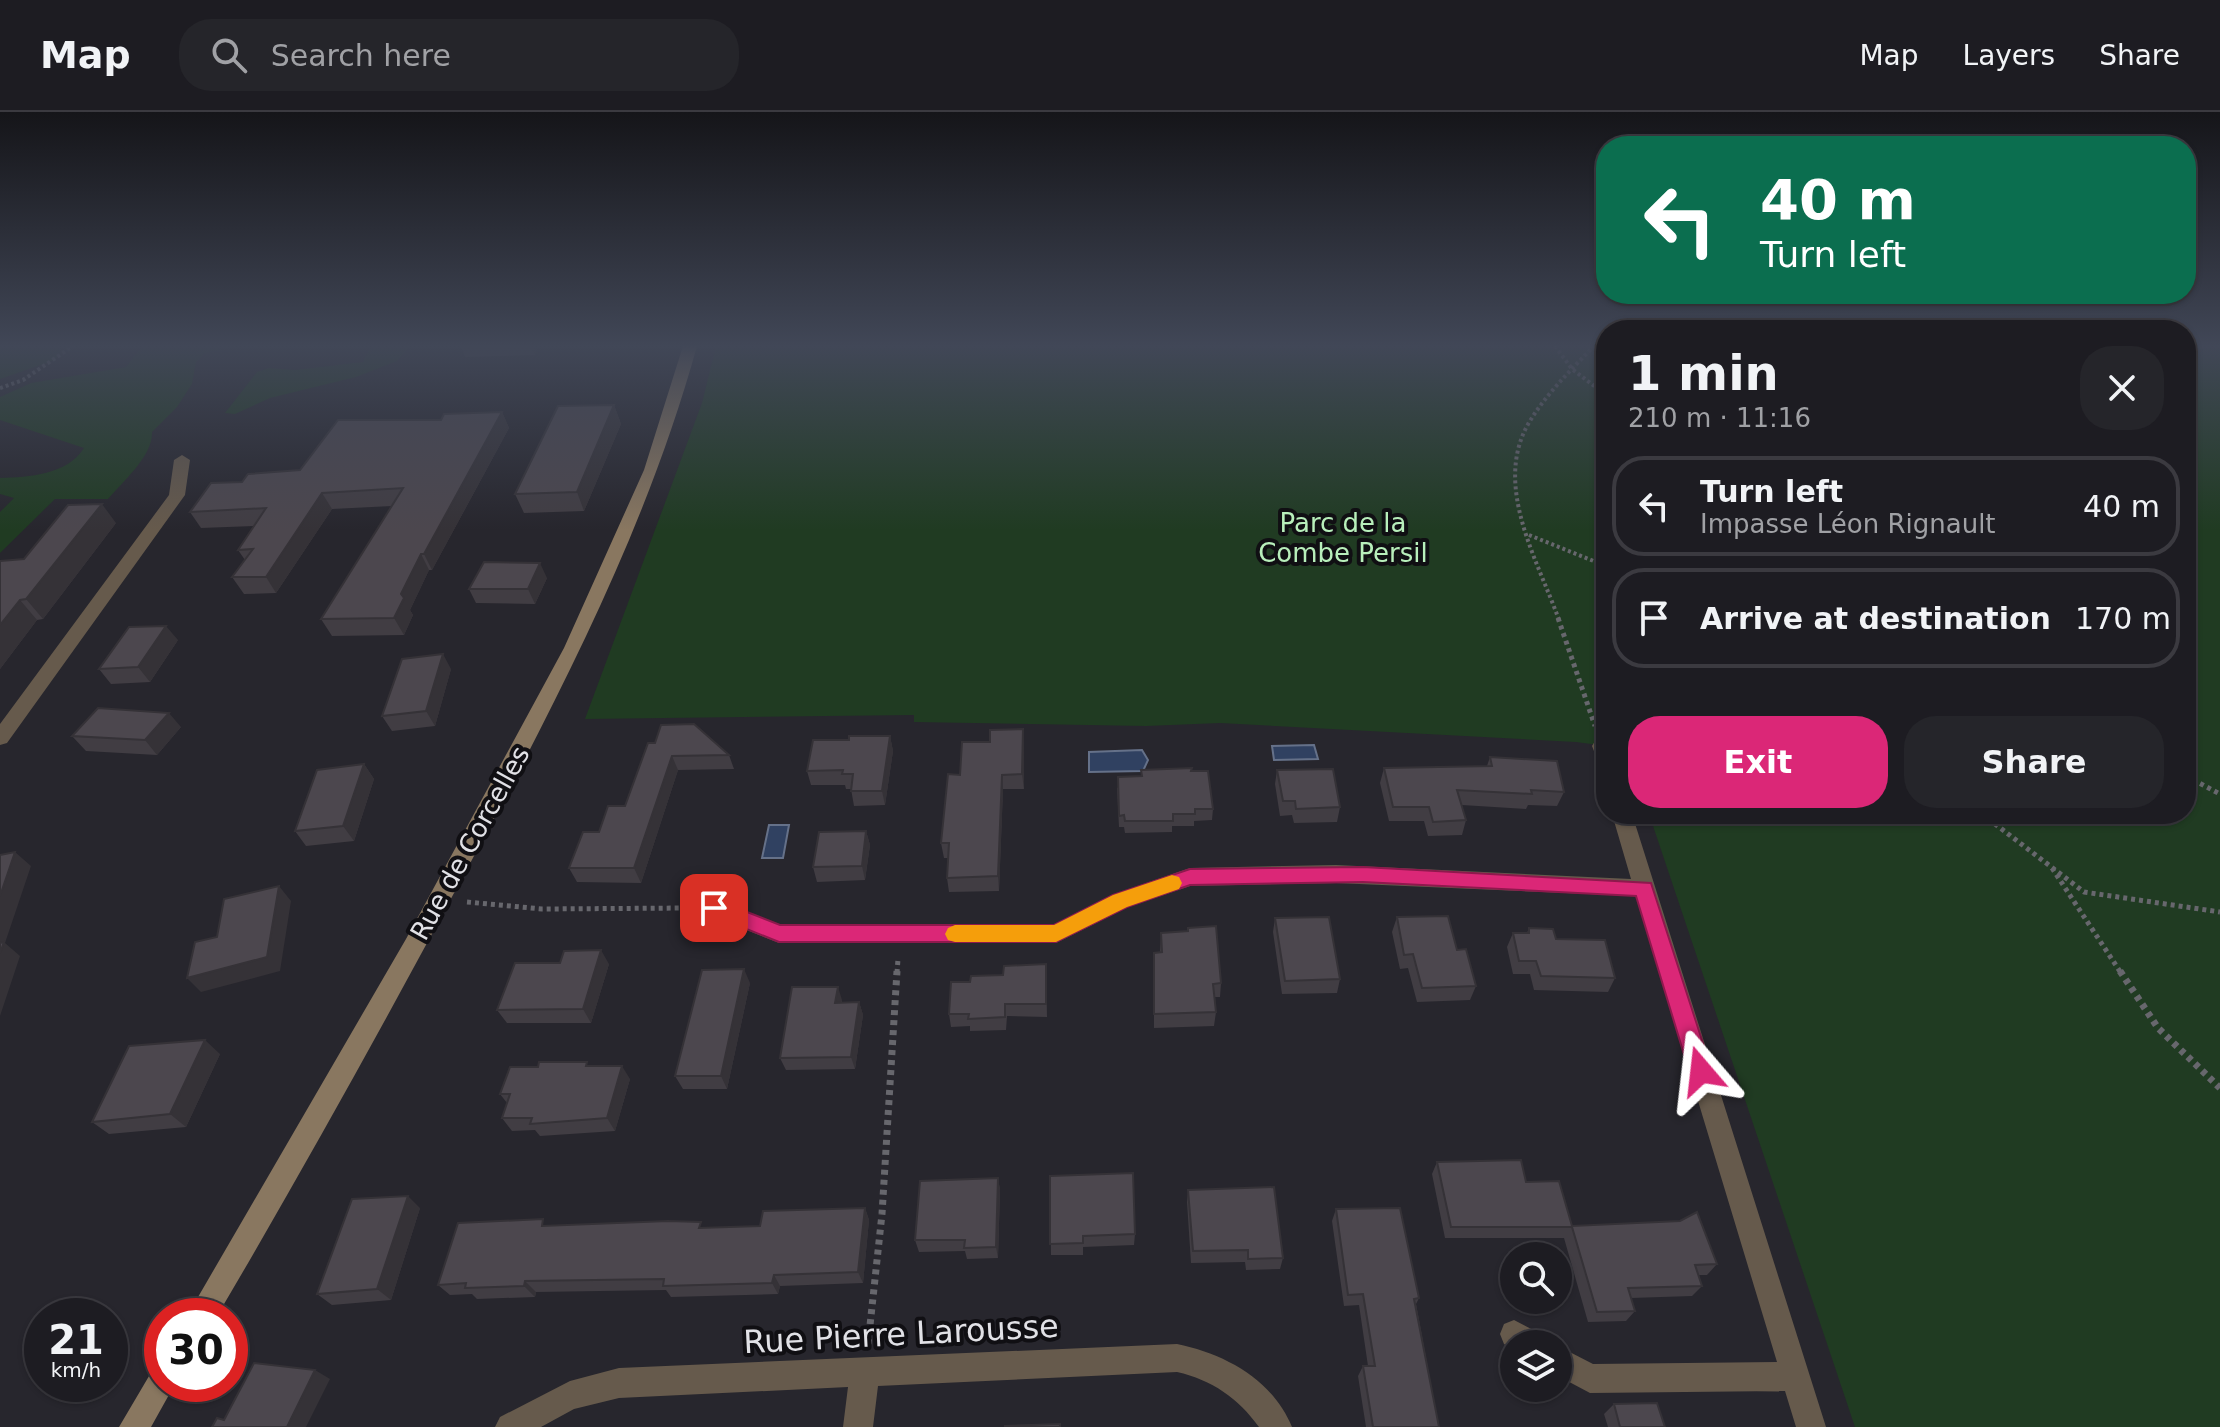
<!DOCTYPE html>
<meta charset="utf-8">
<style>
body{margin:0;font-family:"DejaVu Sans",sans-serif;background:#25252a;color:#f1f3f6;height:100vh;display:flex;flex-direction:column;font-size:30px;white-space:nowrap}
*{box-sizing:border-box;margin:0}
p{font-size:26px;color:#a0a1a5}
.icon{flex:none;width:44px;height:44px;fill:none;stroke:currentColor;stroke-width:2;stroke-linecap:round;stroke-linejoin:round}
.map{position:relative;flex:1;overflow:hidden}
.details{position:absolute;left:1596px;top:208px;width:600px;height:504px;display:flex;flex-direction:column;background:#1d1c22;border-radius:32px;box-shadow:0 2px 6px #0004,0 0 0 2px #3b3a40}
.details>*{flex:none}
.top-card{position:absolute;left:1596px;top:24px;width:600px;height:168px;border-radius:32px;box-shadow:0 2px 6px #0004,0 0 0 2px #3b3a40;background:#0b6e4f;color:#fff;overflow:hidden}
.tools{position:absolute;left:1500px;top:1130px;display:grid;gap:16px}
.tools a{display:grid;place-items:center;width:72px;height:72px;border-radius:50%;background:#1d1c22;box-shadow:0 2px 6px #0004,0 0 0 2px #3b3a40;font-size:40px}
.speed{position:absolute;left:24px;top:1186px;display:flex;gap:16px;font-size:40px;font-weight:700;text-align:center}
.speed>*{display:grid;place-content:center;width:104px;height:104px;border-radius:50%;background:#1d1c22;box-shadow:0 2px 6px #0004,0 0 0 2px #3b3a40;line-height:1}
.speed small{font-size:20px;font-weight:400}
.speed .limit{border:12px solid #d22;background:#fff;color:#111}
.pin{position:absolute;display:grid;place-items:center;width:68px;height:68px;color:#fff;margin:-34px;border-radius:16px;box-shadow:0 4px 12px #0006}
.me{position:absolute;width:88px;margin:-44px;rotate:343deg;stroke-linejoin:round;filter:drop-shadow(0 0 6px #0008)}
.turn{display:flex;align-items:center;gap:28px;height:168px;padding:0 32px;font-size:36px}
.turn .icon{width:104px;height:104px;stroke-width:2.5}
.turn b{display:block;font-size:56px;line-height:68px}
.round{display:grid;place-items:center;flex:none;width:84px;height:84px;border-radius:32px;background:#25252a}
.overview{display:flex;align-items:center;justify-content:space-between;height:136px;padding:0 32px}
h1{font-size:48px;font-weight:700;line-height:60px}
.button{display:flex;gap:16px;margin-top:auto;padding:16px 32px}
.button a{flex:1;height:92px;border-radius:32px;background:#db2777;color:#fff;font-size:32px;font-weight:700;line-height:92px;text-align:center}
.button a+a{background:#25252a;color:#f1f3f6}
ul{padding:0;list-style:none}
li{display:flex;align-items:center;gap:24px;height:100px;margin:0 16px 12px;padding:0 16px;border:4px solid #3b3a40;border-radius:32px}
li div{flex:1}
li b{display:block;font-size:30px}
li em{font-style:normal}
header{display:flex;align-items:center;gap:48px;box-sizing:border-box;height:112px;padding:0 40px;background:#1d1c22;border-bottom:2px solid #3b3a40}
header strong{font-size:38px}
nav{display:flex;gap:44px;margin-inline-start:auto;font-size:28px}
.search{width:560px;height:72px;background:#25252a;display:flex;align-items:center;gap:20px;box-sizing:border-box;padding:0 28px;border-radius:32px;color:#a0a1a5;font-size:30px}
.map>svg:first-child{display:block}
.green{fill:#203b22}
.water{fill:#304161;stroke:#657189;stroke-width:2}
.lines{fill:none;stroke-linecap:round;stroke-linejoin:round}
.path-far2{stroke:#67676d;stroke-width:4;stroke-dasharray:3 3;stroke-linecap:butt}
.path-far1{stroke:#67676d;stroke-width:5;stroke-dasharray:4 4;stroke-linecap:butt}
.path{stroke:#67676d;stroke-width:7;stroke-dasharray:5 5;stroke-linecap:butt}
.minor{fill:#665a4c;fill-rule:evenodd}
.secondary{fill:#897760;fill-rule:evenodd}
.wall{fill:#413d43}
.shaded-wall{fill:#353237}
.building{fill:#4c474e;stroke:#353237;stroke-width:2}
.route{fill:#db2777;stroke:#8e194d;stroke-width:2}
.slow{fill:#f59e0b}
.labels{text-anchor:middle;stroke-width:8;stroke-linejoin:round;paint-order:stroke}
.park-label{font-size:26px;fill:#b8efbb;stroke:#100f13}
.street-label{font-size:26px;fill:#e1e1e6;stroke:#100f13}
.near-street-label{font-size:32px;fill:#e1e1e6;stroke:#100f13}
</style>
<header>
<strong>Map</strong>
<div class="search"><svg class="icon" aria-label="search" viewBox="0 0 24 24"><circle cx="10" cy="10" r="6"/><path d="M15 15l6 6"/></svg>Search here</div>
<nav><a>Map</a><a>Layers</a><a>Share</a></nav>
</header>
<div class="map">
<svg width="2220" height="1315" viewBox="0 0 2220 1315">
<rect width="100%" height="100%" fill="#27262d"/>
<path class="green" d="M0,234H58L62,236L55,248L0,267Z
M142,234H236L205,241L196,250L192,272L177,295L152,320C153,344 123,369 108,387H55L0,441V400L14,386L0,382V366C29,365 67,363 84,336L0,308V285L31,271L126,255Z
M366,234H410L397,249L356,265L270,286L235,302L225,301L257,260L269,256L295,258L363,250L370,236Z
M716,234H1606V634L1576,630L1220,611L1146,614L914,610V603L585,607L702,291Z
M2186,234H2220V1315H1855L1649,702H2186Z"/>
<path class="water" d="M1314,633L1318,647L1274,648L1272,634Z
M1142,638L1148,648L1143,659L1089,660V640Z
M769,713H789L783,746H762Z"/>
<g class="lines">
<path class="path-far2" d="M1555,234L1572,257L1606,283
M0,276L23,268L73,234
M1529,423L1606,454
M1559,508C1538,449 1494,376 1527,314C1544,284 1570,259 1594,234"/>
<path class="path-far1" d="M1558,506L1595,614
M2186,664L2220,682
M1982,702L2084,780L2220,800
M2052,756L2121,861
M467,790L542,797L689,796
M897,861L898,847"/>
<path class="path" d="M2120,859L2158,916L2220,976
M868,1232L882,1102L897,859"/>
<path class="minor" d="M182,343L190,348L185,383L7,631L0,633V612L169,383L174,348Z
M1602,627L1606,628V654L1599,652L1592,634L1595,629Z
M1612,702H1632L1826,1315H1796L1785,1279L1590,1281L1558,1264V1234L1593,1252L1777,1250L1636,784L1336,771L1190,774L1128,795L1056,831H779L706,802L703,796L706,790L714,787L780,813H1053L1112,783L1190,756L1336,753L1631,767Z
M1514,1208L1541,1222L1545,1232H1514V1238L1504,1232L1500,1222L1504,1212Z
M1177,1232C1225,1242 1272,1267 1292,1315H1259C1238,1286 1212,1268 1177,1260L878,1274L873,1315H843L848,1275L619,1286L574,1297L541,1315H495L500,1305L570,1269L619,1256Z"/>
<path class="secondary" d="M683,234H697C647,415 562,578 474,744C391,899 306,1053 217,1204H187L406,827L564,536L644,358Z
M162,1255V1272H175L151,1315H119L152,1259Z"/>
</g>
<path class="wall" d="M461,234H538L535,243L465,245Z
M614,293L621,312L584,399L524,401L515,382Z
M502,300L509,316L432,458H429L410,498L413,503L404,523L332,524L321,507L392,394L332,397L276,481L244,482L232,465L245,448L238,438L254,414L201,416L190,400L242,370L300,358L441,308Z
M116,411L43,507L37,508L0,557V449L24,447Z
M547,466L535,492L476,491L469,477Z
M178,528L150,570L111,572L99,557Z
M451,557L435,614L392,619L382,604Z
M181,615L157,643L86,639L72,624Z
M1023,617L1024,677H1003L999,779L949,780L947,766L948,746H944L941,731L990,630Z
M890,624L893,639L885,693L854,694L851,677H846L845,673H811L807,659L849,628Z
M648,631L729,643L734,657L678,658L641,771L577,770L569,756L599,720L625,694Z
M1490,645L1564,680L1557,694L1528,693L1526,697L1462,693L1466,708L1462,723L1428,724L1424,709H1389L1380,671L1384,656L1487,654Z
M364,652L374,667L354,729L306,734L295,719Z
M1277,658L1340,695L1337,710L1294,711L1292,703L1280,704L1275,672Z
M1191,659L1213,697L1212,708L1194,709V714H1172V720L1125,721L1124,715H1119L1117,676L1141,664Z
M866,719L870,733L865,768L817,770L813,755Z
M1397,805L1457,838L1476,874L1470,888L1417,890L1408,856L1400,857L1392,820Z
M1275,806L1340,867L1337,881L1282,882L1273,820Z
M1529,816L1556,827L1615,866L1608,880L1534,878L1530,862H1513L1507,835L1513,821H1527Z
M1161,821L1221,871L1220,885H1215L1216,900L1214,914L1154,916V841L1160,840Z
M609,852L591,911H507L497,898Z
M1046,852L1047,905L1007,904L1006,918L970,919V914L951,915L949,902L970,870Z
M750,871L727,977H683L675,964Z
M842,888V891L859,890L863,903L855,957L786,958L780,946Z
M220,942L186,1015L109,1022L92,1010Z
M590,954L630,967L615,1019L540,1024L535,1018L512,1019L502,1006L507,991L500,982Z
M1437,1050L1526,1070L1572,1114L1717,1152L1707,1163H1699L1702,1174L1692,1184L1631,1186L1635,1199L1626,1209L1588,1210L1564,1126H1445L1432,1062Z
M1050,1064L1135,1122L1134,1133L1083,1135V1143H1051Z
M998,1066L1000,1078L998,1146L967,1147L965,1139L919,1140L915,1128Z
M1188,1078L1283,1146L1280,1157L1246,1158L1245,1150L1191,1151L1187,1090Z
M420,1096L391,1188L332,1193L317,1182Z
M865,1096L869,1108L863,1171L780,1174L778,1182L671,1185L666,1178L536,1180L535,1185L477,1187L472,1182L450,1183L438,1173L549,1114L704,1116L760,1114Z
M1336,1097L1419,1186L1416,1192L1439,1315H1366L1358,1264L1363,1254H1368L1359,1193L1344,1194L1332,1109Z
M1614,1292L1665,1315H1608L1604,1302Z"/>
<path class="shaded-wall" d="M531,234H538L535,243Z
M614,293L621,312L584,399L577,380Z
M502,300L509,316L432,458L424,442Z
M322,381L332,397L276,481L266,465Z
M102,392L116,411L43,507L26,487Z
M421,442L429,458L410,498L413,503L404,523L394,506L401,482Z
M540,451L547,466L535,492L528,477Z
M20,488L37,508L0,557V513Z
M166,514L178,528L150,570L138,555Z
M443,542L451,557L435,614L426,599Z
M169,601L181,615L157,643L145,628Z
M1023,617L1024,632V677L1022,662Z
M890,624L893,639L885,693L882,679Z
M672,644L678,658L641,771L634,756Z
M364,652L374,667L354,729L343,714Z
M1002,663L1003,677L999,779L998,764Z
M866,719L870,733L865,768L862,754Z
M15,740L31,754L5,831L20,844L0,904V784Z
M279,774L291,789L280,859L201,880L187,866Z
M601,838L609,852L591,911L583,897Z
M744,857L750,871L727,977L721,964Z
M838,875L842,888L839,904L835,891Z
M859,890L863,903L855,957L851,945Z
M205,928L220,942L186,1015L170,1002Z
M622,954L630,967L615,1019L607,1006Z
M998,1066L1000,1078L998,1146L996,1135Z
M408,1084L420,1096L391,1188L377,1177Z
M865,1096L869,1108L863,1171L858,1160Z
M774,1163L780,1174L778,1182L772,1171Z
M525,1169L536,1180L535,1185L524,1174Z
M315,1258L330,1267L306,1315H287Z"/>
<path class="building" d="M614,293L577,380L515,382L558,294Z
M502,300L424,442H421L401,482L404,486L394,506L321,507L403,376L322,381L266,465H232L253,437L238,438L266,396L190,400L211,371L242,370L248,362L300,358L338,308H441L444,302Z
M102,392L26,487L20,488L0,513V449L24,447L68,393Z
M484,450L540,451L528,477H469Z
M166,514L138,555L99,557L129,515Z
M443,542L426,599L382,604L402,547Z
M98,596L169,601L145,628L72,624Z
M694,612L729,643L672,644L634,756H569L583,720H599L608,694H625L648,631H655L661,613Z
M1023,617L1022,662L1002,663L998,764L947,766L949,731H941L948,662L960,663L962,630H990V618Z
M849,624H890L882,679H851L853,662H842L843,658L807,659L813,628H849Z
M1490,645L1557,649L1564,680L1531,678L1532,682L1457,678L1466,708L1433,710L1429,695H1393L1384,656L1492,654Z
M364,652L343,714L295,719L317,658Z
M1192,656L1191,659H1208L1213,697H1195V702H1173V709H1125L1124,703L1119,704L1118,665L1142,664L1141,658Z
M1333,657L1340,695L1296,697L1295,689H1283L1277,658Z
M866,719L862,754L813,755L819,720Z
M15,740L0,784V743Z
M279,774L267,845L187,866L195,830L217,825L224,787Z
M1448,804L1457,838L1466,837L1476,874L1422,876L1413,842L1404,843L1397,805Z
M1329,805L1340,867L1285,869L1275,806Z
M1216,814L1221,871L1213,872L1216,900L1154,902V841L1162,840L1161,821L1188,819V816Z
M1529,816L1553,817L1556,827L1605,828L1615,866L1541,864L1536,849H1519L1513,821H1529Z
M4,830L0,841V831Z
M601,838L583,897L497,898L515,851H560L564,839Z
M1046,852V892H1005V905L968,907L969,902H949L951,870H970L971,864L1003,863L1004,854Z
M744,857L721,964H675L702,858Z
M792,875H838L835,891L859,890L851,945L780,946Z
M205,928L170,1002L92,1010L129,934Z
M539,950H587L586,954H622L607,1006L530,1012L532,1006H502L510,982H500L510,955H538Z
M1521,1048L1526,1070L1559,1069L1572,1114L1680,1109L1697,1100L1717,1152L1695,1153L1702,1174L1628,1176L1635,1199L1597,1200L1572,1115H1451L1437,1050Z
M1133,1061L1135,1122L1083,1124V1131L1050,1132V1064Z
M998,1066L996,1135L964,1136L965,1128H915L920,1069Z
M1274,1075L1283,1146L1248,1147V1138L1193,1139L1188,1078Z
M408,1084L377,1177L317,1182L352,1087Z
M865,1096L858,1160L774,1163L772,1171L663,1174L664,1167L525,1169L524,1174L465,1176L466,1171L438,1173L458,1111L543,1107L542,1114L668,1109L701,1110L699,1116L760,1114L763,1099Z
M1400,1096L1419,1186L1414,1187L1439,1315H1373L1363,1254H1375L1363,1182L1348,1183L1336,1097Z
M254,1251L315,1258L287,1315H212L217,1306L224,1308Z
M1657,1291L1665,1315H1620L1614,1292Z
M1060,1312V1315H1005V1314Z"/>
<linearGradient id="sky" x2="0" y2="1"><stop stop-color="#151519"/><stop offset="0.56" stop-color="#414757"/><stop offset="1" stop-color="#414757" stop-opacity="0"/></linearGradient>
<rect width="2220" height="418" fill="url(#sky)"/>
<path class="route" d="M1363,755L1651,771L1712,959L1708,966L1701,969L1693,966L1689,959L1636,784L1363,770L1190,773L1127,795L1056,830H779L707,801L704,796L707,790L714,787L780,813H1054L1113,783L1190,757Z"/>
<path class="slow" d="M1172,763L1179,765L1182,771L1179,777L1127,795L1056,830H955L948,828L945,822L948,816L955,813H1054L1113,783Z"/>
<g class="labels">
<g class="park-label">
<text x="1343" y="420">Parc de la<tspan x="1343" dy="30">Combe Persil</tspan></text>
</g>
<g class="street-label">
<text transform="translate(470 731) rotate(-61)" y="9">Rue de Corcelles</text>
</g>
<g class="near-street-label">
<text transform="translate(901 1222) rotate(-3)" y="11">Rue Pierre Larousse</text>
</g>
</g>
</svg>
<div class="tools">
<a><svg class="icon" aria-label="search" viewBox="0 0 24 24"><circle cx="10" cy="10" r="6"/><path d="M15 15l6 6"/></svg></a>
<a><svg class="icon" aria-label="layers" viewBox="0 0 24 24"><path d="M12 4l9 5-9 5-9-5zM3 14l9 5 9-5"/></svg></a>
</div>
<div class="speed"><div>21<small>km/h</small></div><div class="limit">30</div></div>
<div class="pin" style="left:714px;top:796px;background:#d93025"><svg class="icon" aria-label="arrive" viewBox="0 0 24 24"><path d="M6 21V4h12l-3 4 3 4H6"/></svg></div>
<svg class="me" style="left:1701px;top:959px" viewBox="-20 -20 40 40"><path d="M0-17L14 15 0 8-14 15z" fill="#db2777" stroke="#fff" stroke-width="4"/></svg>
<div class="top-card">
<div class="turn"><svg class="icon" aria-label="left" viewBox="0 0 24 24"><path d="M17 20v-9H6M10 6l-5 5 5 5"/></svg><div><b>40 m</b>Turn left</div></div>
</div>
<section class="details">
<div class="overview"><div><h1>1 min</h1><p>210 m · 11:16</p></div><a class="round"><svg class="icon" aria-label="close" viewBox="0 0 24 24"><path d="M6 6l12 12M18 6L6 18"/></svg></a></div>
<ul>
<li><svg class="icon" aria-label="left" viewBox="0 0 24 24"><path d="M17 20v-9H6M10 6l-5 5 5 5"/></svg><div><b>Turn left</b><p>Impasse Léon Rignault</p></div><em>40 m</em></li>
<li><svg class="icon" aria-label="arrive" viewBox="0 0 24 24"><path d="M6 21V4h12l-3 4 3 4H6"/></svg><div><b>Arrive at destination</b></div><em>170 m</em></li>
</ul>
<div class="button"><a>Exit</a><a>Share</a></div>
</section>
</div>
